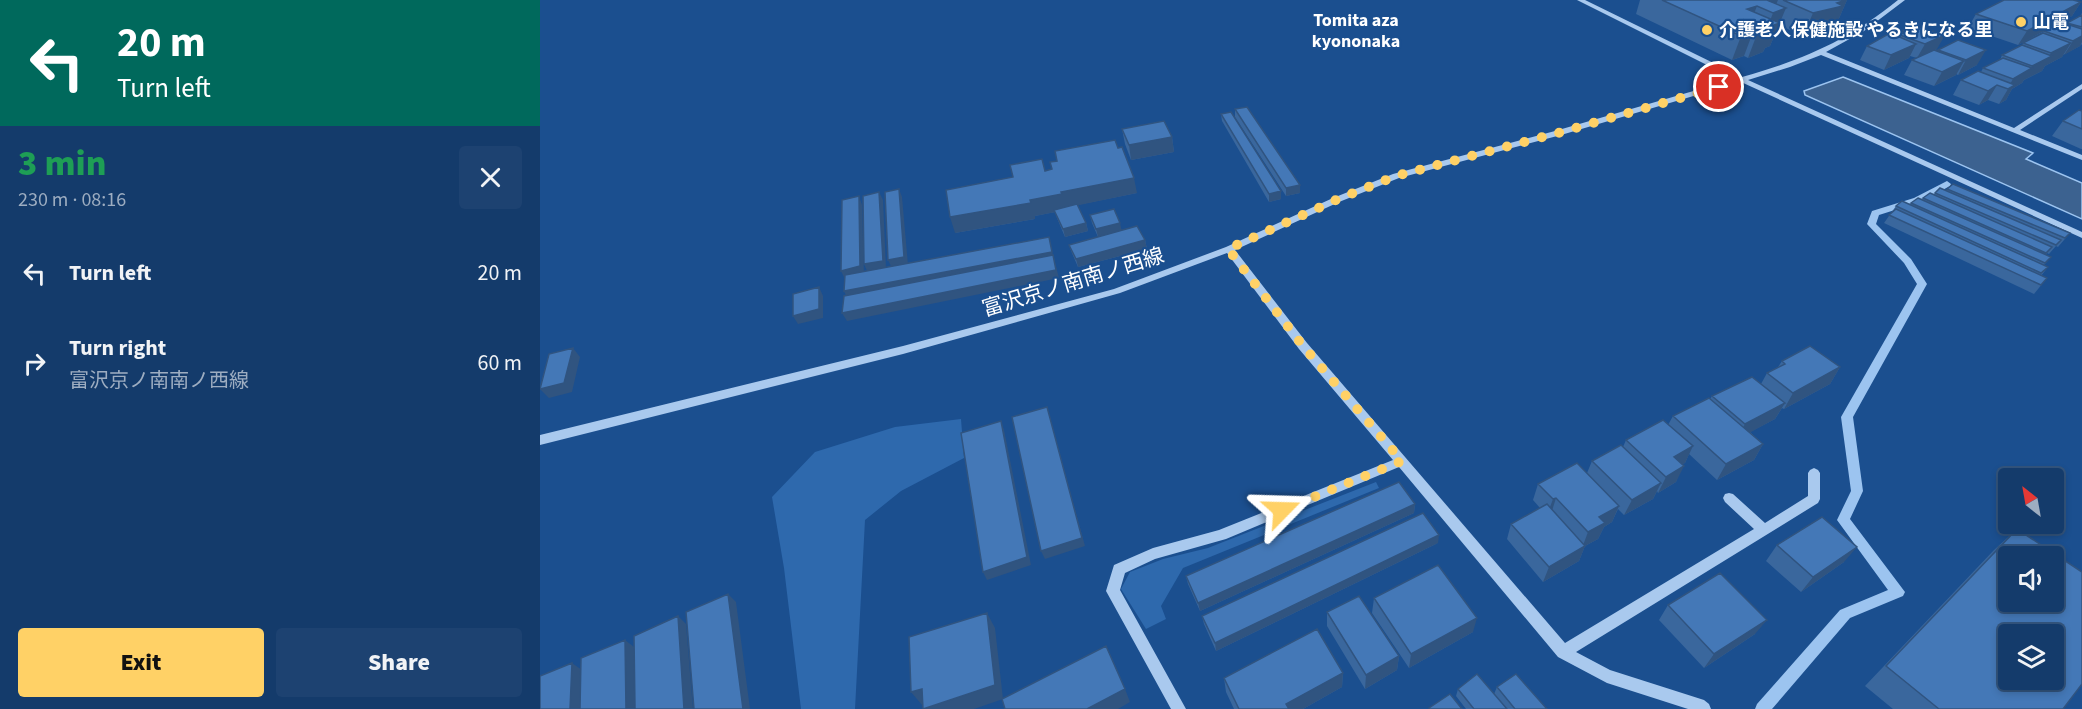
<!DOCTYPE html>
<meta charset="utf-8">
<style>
body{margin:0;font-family:"Source Sans 3","Noto Sans JP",sans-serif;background:#1d4271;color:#f1f3f6;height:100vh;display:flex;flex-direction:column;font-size:22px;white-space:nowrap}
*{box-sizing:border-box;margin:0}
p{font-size:20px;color:#9dadc1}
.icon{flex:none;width:33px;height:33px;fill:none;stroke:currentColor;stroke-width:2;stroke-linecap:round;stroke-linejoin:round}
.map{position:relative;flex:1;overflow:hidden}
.side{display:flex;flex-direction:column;background:#143b6b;width:540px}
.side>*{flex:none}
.guide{background:#00695c;color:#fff;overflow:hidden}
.needle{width:39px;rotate:329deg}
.controls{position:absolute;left:1458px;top:468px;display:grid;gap:12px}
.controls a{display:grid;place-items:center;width:66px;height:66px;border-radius:6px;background:#143b6b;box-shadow:0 3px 9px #0003,0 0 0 2px #33557e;font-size:30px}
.pin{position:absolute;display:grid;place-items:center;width:51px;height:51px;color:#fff;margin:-26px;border:3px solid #fff;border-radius:50%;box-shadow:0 2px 6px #0007}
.me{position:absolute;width:66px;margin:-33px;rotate:68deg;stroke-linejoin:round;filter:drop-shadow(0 0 4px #0008)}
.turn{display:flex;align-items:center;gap:21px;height:126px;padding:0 18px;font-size:27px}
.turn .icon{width:78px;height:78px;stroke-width:2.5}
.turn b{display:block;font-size:42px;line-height:51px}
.round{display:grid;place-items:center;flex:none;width:63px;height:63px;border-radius:6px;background:#1d4271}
.overview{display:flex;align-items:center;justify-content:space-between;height:102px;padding:0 18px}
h1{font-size:36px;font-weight:800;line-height:45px;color:#1e9e55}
.action{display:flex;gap:12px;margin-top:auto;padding:12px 18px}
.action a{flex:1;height:69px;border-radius:6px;background:#ffd166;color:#111;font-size:24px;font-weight:800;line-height:69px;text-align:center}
.action a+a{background:#1d4271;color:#f1f3f6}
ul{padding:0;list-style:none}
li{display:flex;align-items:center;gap:18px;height:90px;padding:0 18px}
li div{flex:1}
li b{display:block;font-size:22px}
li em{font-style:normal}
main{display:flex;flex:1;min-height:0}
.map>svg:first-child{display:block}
.green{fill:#2e69ad}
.water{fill:#3c6290;stroke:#9cc4f0;stroke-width:1.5}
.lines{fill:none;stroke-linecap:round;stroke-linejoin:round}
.stream{fill:#9cc4f0;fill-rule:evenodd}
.minor{fill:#a9c9ee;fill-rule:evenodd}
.wall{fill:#3a679d}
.shaded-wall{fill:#305480}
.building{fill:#4478b7;stroke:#305480;stroke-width:1.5;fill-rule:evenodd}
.route{stroke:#ffd166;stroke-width:10;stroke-dasharray:0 18}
.poi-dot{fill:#ffd166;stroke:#1b4f8f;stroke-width:2}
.labels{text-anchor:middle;stroke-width:4.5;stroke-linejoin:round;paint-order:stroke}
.far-neighbourhood-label{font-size:18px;font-weight:bold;fill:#fff;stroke:#1b4f8f}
.far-poi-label{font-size:18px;font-weight:bold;fill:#fff;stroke:#1b4f8f;text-anchor:start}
.street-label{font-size:21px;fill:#fff;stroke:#1b4f8f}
</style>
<main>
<section class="side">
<div class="guide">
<div class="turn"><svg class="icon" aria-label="left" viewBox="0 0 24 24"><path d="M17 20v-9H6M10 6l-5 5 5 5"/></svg><div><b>20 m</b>Turn left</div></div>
</div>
<div class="overview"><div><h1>3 min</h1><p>230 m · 08:16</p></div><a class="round"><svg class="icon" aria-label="close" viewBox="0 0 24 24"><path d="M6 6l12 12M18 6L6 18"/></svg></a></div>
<ul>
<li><svg class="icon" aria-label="left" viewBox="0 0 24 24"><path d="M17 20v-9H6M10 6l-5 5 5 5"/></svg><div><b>Turn left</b></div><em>20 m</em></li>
<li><svg class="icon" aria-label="right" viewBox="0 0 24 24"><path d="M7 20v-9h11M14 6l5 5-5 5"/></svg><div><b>Turn right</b><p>富沢京ノ南南ノ西線</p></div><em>60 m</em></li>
</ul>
<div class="action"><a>Exit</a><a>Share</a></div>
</section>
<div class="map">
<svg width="1542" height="709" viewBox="0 0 1542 709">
<rect width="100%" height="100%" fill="#1b4f8f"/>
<path class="green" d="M421,419L424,458L361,491L325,520L315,709H261L244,568L232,497L275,452L355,427Z
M836,482L839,488L643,568L621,606L626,619L606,629L581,589L590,572L623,559L668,548Z"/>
<path class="water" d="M1303,77L1493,153L1486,159L1542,183V219L1265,95L1264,91Z"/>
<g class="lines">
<path class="stream" d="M1407,181L1411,184L1410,186L1380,202L1339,215L1336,224L1371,259L1387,284L1313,417L1323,491L1310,519L1365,592L1363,596L1310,618L1232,709H1215L1217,704L1300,610L1348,590L1297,520L1311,491L1301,417L1377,284L1364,263L1327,224L1332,211L1374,198Z"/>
<path class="minor" d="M1037,0H1045L1202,77C1263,60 1309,40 1358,0H1365L1324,31L1286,52L1474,128L1542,84V89L1480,130L1542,155V160L1281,55L1250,67L1208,80L1542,232V238L1201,82L1021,135L859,178L799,202L695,250L767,343L1025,643L1214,529L1185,502L1183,498L1185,494L1189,493L1193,494L1225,523L1268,496V473L1270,470L1274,468L1278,470L1280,473V499L1278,503L1036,652L1070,670L1164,700L1169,704L1171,709H1148L1067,683L1018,657L859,467L686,539L615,559L585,573L580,590L646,709H631L566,591L574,565L613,548L679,530L853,460L759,349L687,253L580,293L363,354L0,445V435L363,346L574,289L686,247L793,198L853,174L1015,131L1195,79Z"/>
</g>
<path class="wall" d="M1100,0H1307L1297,23H1295L1293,29L1263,36L1239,25L1230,46L1225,48L1223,52L1208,58L1204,56L1192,60L1096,14Z
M1541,2L1532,16L1521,22L1526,24L1527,23L1540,16L1542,13V45L1541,44L1540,46L1523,55L1522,57L1505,66L1502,71L1484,80L1482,83L1472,89L1466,100L1459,104L1448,100L1439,105L1413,95L1421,80L1441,72L1443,68L1460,60L1462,55L1482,46L1483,43L1502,34L1503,32L1478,45L1428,28L1436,14Z
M1361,31L1397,49L1395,50L1397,51L1398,50L1437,65L1418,75L1416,74V75L1394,86L1364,75L1372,60L1377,58L1370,56L1369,58L1344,70L1320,60L1327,46L1358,37Z
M695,109L760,185V193L746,196L695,117Z
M1542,110V149H1541L1512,136L1523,121Z
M681,114L741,199L729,202L682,121Z
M582,129L632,137L634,152L591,160L585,144Z
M505,171L597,193L537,205L546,223L548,231L525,237L517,218L515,212L495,216V219L415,233Z
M1407,189L1530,233L1518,247L1516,246L1509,254L1507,253L1506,255L1511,257L1504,265L1508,267L1501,276L1507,278L1494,294L1344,223L1356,206L1370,205L1371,203L1382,200L1383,198L1394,195L1395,193L1406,191Z
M550,215L582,230L605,240L607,249L538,267L532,253L529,245L558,237L552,223Z
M1242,361L1300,367L1290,384L1244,409L1242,408L1235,419L1210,432L1223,444L1214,460L1177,480L1149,454L1145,463L1142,464L1136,482L1118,493L1117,491L1113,499L1084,515L1078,509L1072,522L1064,527L1058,539L1045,546L1039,561L1003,582L967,539L971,524L1000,508L993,500L998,484L1047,473L1052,461L1083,447L1086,440L1128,425L1133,416L1170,399L1172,396L1221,384L1227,373L1238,367Z
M875,504L874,513L660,611L648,584L646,576Z
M1477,529L1523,709H1353L1325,686L1454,550Z
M898,543L676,651L664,624L662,616Z
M1237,545L1304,562L1261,592L1226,561Z
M834,598L933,632L869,668L832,613Z
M1128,605L1215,634L1164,668L1119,620Z
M787,612L859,656L857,670L825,689L787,626Z
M803,673L802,687L763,709H694L686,692L684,678Z
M957,687L1007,709H926L916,696L918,689L954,694Z"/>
<path class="shaded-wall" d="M1233,0H1238L1233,12L1229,1Z
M1288,0H1307L1297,23H1295L1293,29L1263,36L1273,13Z
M1541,2L1532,16L1478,45L1487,31Z
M1217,6L1208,29L1207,9Z
M1246,8L1230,46L1225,48L1223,52L1208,58L1217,34L1226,31L1233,13Z
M1213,32L1204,56L1192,60L1201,36Z
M1405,35L1397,49L1377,58L1385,44Z
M1542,36V42L1540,46L1524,55L1533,41Z
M1531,43L1522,57L1505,66L1502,71L1484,80L1482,83L1472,89L1466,100L1459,104L1468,89H1467L1473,79L1490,69L1492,66L1508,58L1511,53Z
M1376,44L1369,58L1344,70L1351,55Z
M1446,50L1437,65L1418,75L1426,60Z
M1424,61L1416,75L1394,86L1402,72Z
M1457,85L1448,100L1439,105L1448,91Z
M632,137L634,152L591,160L589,145Z
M594,178L597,193L525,208L526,210L495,216V219L415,233L410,217L490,200L521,192Z
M760,185V193L746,196V188Z
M359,189L362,197L368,265L352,268L348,260Z
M741,191V199L729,202V194Z
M339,192L343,200L346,269L328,273L324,264Z
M319,196L322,205L324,275L305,279L301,271Z
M546,223L548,231L525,237L523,229Z
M580,223L582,232L558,237L556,229Z
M509,237L514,260L308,300L304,291Z
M605,240L607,249L538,267L536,259Z
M513,255L519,278L307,321L302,313Z
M279,287L283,296V318L258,324L253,316Z
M33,348L40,357L32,392L9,398L0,389Z
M1300,367L1290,384L1244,409L1253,393Z
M1245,403L1235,419L1196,440L1205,424Z
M507,407L545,546L505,559L501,551Z
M461,421L464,430L491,565L447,580L443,572Z
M1223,444L1214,460L1177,480L1186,464Z
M1153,446L1145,463L1126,473L1134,457Z
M1144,466L1136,482L1118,493L1126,477Z
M1121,483L1113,499L1084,515L1092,500Z
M1016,498L1011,514L1007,515L1013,499Z
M875,504L874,513L660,611L658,603Z
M1079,506L1072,522L1064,527L1058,539L1045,546L1039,561L1003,582L1009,567L1042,548L1048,532L1059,517Z
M899,535L898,543L676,651L675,643Z
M1317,547L1304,562L1261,592L1273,577Z
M188,594L196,602L210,709H203Z
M447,613L455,628L463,699L434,709H385Z
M138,616L146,624L153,709H144Z
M937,618L933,632L869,668L871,654Z
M1227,620L1215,634L1164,668L1174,654Z
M85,640L94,647L96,709H86Z
M859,656L857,670L825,689L826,675Z
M32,663L42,670L41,709H30Z
M803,673L802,687L763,709H747L746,704Z
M382,689L393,702L382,705L371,692Z
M585,689L590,702L578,709H547Z"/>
<path class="building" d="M1122,0H1233L1229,1L1246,8L1233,13L1217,6L1207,9L1240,23L1228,27L1232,29L1217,34L1213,32L1201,36Z
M1243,0H1306L1297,3L1303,6L1273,13Z
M1464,0H1533L1541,2L1487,31L1436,14Z
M1542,15V27L1527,23Z
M1520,22L1542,29V36L1533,41L1504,31Z
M1374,25L1405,35L1385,44L1360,35L1365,32L1361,31Z
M1350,33L1376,44L1351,55L1327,46Z
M1503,33L1531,43L1511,53L1483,43Z
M1418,40L1446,50L1426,60L1398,50Z
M1482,45L1512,56L1492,66L1462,55Z
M1394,50L1424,61L1402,72L1372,60Z
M1463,58L1492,68L1473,79L1443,68Z
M1438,71L1475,85L1468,89L1457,85L1448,91L1421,80Z
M707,107L760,185L746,188L695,109Z
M1539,110L1542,111V129L1523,121Z
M691,112L741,191L729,194L681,114Z
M624,121L632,137L589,145L582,129Z
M575,140L578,148L582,147L594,178L521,192L522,194L490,200L491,203L410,217L406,190L473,177L470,165L502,159L505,171L512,169L510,162L517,161L515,151Z
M1413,184L1530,233L1525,238L1407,189Z
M1400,188L1521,240L1516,245L1395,193Z
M359,189L364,257L348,260L345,192Z
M339,192L343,261L324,264L323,196Z
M1390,193L1512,247L1506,253L1383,198Z
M319,196L320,266L301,271L302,200Z
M1378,198L1511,257L1505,263L1371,203Z
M1362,201L1508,267L1501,273L1356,206Z
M537,204L546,223L523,229L514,210Z
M574,209L580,223L556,229L550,215Z
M1356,209L1507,278L1501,285L1349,215Z
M597,226L605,240L536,259L529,245Z
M509,237L512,252L304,291L305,275Z
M513,255L516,270L302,313L304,296Z
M279,287V309L253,316V294Z
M1270,346L1300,367L1253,393L1227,373L1245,364L1242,361Z
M33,348L24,383L0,389L9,354Z
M1212,377L1245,403L1205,424L1172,396Z
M1169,398L1223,444L1186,464L1133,416Z
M507,407L542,538L501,551L472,417Z
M1123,420L1153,446L1134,457L1144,466L1126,477L1086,440Z
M461,421L487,557L443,572L421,433Z
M1081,445L1121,483L1092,500L1052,461Z
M1037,463L1079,506L1059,517L1065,523L1048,532L1016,498L1013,499L998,484Z
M859,482L875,504L658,603L646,576Z
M1007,504L1045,546L1009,567L971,524Z
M883,513L899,535L675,643L662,616Z
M1282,517L1317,547L1273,577L1237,545Z
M1477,529L1542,572V684L1523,709H1399L1346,666ZM1468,556H1514V602H1468ZM1468,634H1514V680H1468Z
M898,565L937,618L871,654L834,598Z
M1180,573L1227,620L1174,654L1128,605Z
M188,594L203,709H154L146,612Z
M819,596L859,656L826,675L787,612Z
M447,613L455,685L383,709L382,689L371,692L369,637Z
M138,616L144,709H95L94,636Z
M777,629L803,673L746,704L749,709H699L684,678Z
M85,640L86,709H40L41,658Z
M566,646L585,689L547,709H465L462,699Z
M32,663L30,709H0V676Z
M937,674L967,709H934L918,689Z
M976,674L1007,709H975L957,687Z
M910,694L922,709H890L889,708Z"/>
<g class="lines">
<path class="route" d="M742,510L862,461L763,346L688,249L796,200L856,176L1018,133L1179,87"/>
</g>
<g class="poi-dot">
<circle cx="1481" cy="22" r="6"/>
<circle cx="1167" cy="30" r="6"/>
</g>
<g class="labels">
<g class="far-neighbourhood-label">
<text x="816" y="26">Tomita aza<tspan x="816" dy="21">kyononaka</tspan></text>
</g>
<g class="far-poi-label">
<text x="1493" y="28">山電</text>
<text x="1179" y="36">介護老人保健施設 やるきになる里</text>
</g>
<g class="street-label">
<text transform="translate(533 282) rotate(-17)" y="7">富沢京ノ南南ノ西線</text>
</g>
</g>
</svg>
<div class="controls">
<a><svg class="needle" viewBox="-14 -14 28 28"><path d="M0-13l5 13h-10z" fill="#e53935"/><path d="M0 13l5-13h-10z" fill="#9dadc1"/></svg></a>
<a><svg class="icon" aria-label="sound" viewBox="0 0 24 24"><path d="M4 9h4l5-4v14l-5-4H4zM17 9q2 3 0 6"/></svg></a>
<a><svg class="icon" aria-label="layers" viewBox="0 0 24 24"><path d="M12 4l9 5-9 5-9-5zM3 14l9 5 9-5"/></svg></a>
</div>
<div class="pin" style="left:1179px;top:87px;background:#d93025"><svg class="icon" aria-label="arrive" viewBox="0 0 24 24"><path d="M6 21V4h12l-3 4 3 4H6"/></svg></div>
<svg class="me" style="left:742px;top:510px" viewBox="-20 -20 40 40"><path d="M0-17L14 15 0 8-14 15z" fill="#ffd166" stroke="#fff" stroke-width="4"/></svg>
</div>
</main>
